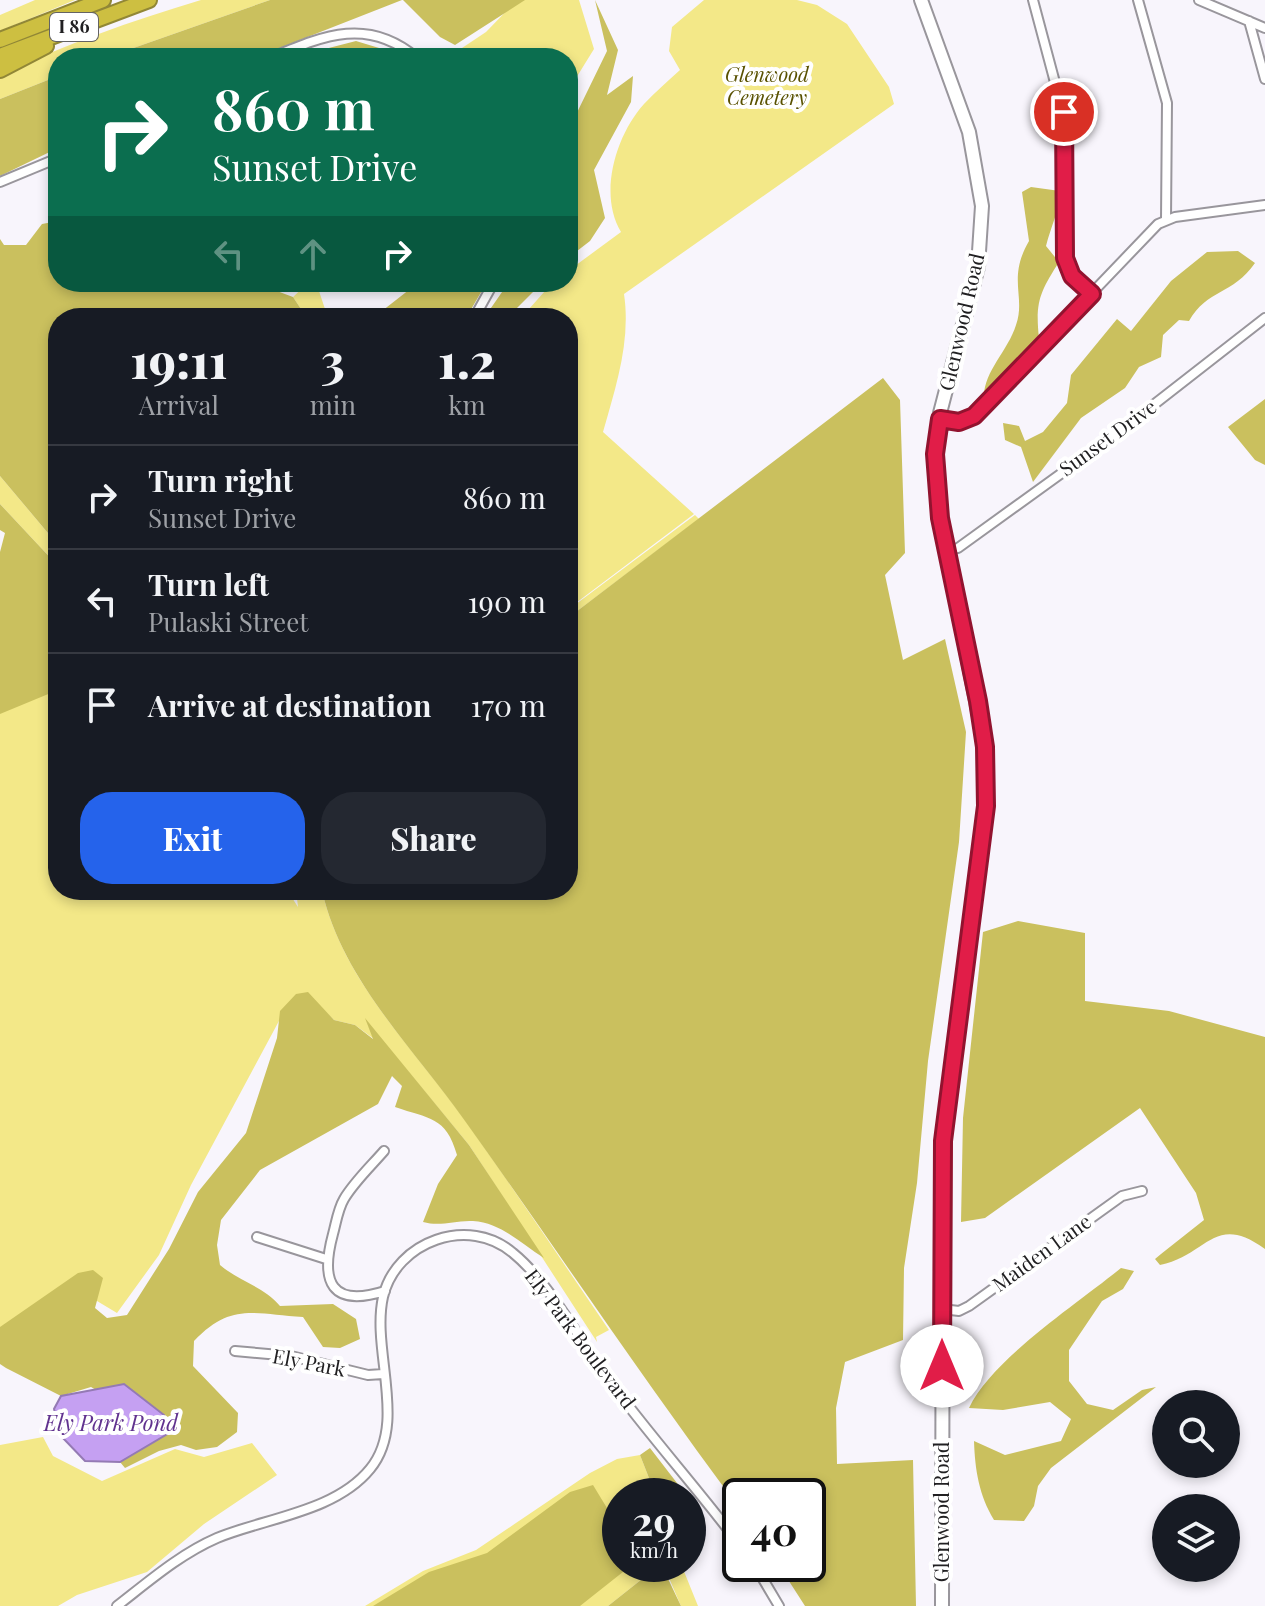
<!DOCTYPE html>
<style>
body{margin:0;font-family:"Playfair Display",serif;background:#242831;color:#f1f3f6;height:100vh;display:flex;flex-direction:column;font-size:30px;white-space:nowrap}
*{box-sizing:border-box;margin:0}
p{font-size:26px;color:#9ea1a6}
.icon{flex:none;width:44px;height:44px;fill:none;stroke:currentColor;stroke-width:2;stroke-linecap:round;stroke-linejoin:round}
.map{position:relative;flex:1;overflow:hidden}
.drawer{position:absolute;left:48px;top:308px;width:530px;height:592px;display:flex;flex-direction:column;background:#171b24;border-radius:32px;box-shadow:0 4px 12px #0003}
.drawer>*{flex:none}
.top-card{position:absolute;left:48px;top:48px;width:530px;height:244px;border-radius:32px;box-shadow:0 4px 12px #0003;background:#0b6e4f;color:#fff;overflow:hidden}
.tools{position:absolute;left:1152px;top:1390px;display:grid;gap:16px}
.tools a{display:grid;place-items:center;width:88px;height:88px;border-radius:50%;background:#171b24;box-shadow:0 4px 12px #0003;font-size:40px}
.speed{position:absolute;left:602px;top:1478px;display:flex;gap:16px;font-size:40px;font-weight:700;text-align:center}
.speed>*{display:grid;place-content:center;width:104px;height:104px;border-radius:50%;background:#171b24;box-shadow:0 4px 12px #0003;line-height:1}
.speed small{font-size:20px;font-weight:400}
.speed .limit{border:4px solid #111;border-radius:12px;background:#fff;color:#111}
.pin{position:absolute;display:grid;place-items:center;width:68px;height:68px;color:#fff;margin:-34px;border:4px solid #fff;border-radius:50%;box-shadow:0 2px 8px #0007}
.me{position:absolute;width:88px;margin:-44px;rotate:0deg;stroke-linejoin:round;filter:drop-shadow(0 0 6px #0008)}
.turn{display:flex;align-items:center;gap:28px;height:168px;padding:0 32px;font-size:36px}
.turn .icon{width:104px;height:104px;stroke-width:2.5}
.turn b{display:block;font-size:56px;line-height:68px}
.lanes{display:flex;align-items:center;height:76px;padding:0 32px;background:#0003;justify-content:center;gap:40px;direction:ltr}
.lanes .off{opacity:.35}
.eta{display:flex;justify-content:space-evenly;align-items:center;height:136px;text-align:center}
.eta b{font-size:48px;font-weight:800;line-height:56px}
.primary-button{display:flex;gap:16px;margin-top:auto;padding:16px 32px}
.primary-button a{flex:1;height:92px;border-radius:32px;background:#2563eb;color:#fff;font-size:32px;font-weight:800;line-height:92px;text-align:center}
.primary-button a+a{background:#242831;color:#f1f3f6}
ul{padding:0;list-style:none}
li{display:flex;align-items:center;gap:24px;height:104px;padding:0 32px;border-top:2px solid #363941}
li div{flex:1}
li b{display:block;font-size:30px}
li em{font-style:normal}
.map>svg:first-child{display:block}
.green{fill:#f3e888}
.forest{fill:#cac05e}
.water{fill:#c5a0f2;stroke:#947ab4;stroke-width:2}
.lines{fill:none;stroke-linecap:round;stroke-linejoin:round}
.street-casing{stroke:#99969c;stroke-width:12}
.secondary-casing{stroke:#99969c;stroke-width:16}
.highway-casing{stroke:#918736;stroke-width:18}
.street{stroke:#fff;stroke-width:8}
.secondary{stroke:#fff;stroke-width:12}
.highway{stroke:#cdbf41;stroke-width:14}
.route-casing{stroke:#92132f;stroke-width:20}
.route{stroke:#e11d48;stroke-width:14}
.labels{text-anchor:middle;stroke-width:8;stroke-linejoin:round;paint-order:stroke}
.shield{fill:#fff;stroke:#646364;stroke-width:2}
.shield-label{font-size:18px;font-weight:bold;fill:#212022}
.park-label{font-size:20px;font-style:italic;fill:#595100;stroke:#fff}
.street-label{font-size:20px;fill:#212022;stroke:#fff}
.water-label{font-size:22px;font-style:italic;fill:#61328f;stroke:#fff}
</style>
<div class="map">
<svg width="1265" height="1606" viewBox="0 0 1265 1606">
<rect width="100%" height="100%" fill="#f8f5fc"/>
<path class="green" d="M35,0H75L0,31V15Z
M201,0H270L105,58H58V76L0,99V76C64,44 132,21 201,0Z
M517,0H579L594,49L568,91V58H447L486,32Z
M704,0H797L817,5L847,24L889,87L894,104L624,294C631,341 616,386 603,432L694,514L568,609V318H521L553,282H568V271L621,232C598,194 616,135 644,104C655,92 668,81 680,70L669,51L672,27Z
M309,282H316L328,318H307L293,297Z
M0,476L58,545V566L0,504Z
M695,515L699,519L568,618V610Z
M58,662V890H287L298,907L296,890H322C341,978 414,1049 465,1120C514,1189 561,1260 609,1330L596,1337L597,1342L469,1145L367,1022L374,1039L355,1025L334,1020L314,1001L287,1006L191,1185L159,1255L117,1313L67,1283L0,1345V702Z
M43,1437L53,1456L102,1481L175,1449L204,1457L252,1443L277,1475L204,1524L147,1572L77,1595L58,1606H0V1445Z
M640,1455L656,1496H620V1564H661L608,1606H365L423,1571L476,1550L590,1473L617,1459Z
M663,1564H681L698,1606H681Z"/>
<path class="forest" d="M270,0H402L254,58H105Z
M403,0H525L455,45L440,37Z
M595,0L618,50L607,95L633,76L631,102L594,170L605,218L590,241L568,258V131L607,51Z
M356,41L412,58H290Z
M58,76V148L0,176V99Z
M1031,187L1060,191C1059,212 1051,226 1046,246L1059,262C1040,292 1035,302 1039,338L984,398C983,372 1008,351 1016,325C1026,296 1007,279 1029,241L1022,192Z
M58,221V282H253L293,297L307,318H58V545L0,476V239L4,245H26L42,224Z
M1238,251L1255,263C1233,295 1207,289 1189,321L1179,320L1163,335L1161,357L1139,367L1125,388L1081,418L1033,482L1021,447L1005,440L1003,423L1019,426L1025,441L1043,432L1067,403L1071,375L1117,319L1131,331L1171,281L1207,252Z
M419,282H487L466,318H373Z
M509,282H543L507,318H484Z
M883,378L900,400L905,553L885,575L903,660L945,639L966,732L959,842L928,1061L917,1183L904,1268L903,1340L845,1362L836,1408L837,1464L913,1460L916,1606H805L778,1564H808V1496H740V1509C645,1382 557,1250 465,1121C414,1049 341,978 322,890H568V618Z
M1265,399V465L1255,460L1228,427Z
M0,504L58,566V690L0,714V552L5,533L0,530Z
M1018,921L1085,933V1001L1169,1011L1265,1037V1249C1214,1212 1208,1255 1160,1265L1155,1259L1161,1254L1204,1220L1196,1193L1140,1108L985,1218L961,1222L963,1118L983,932Z
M308,992L334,1020L355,1025L373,1039L365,1018L469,1145L544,1258C521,1244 502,1223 473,1221C455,1220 441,1227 423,1222L438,1184L457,1155C446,1116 429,1119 395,1107L402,1086L392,1076L378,1104L260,1170L221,1220L217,1245L220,1265C240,1282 263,1286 280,1306L333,1304L356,1319L360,1339L340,1348L323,1347L303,1317C254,1314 231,1302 194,1341L193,1366L238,1413L237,1432L217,1447L196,1450L181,1445L159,1451L125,1468L120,1462L169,1433L91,1387L61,1396L6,1368L0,1364V1327L78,1273L93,1270L103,1278L95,1308L107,1318L127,1315L169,1249L198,1192L246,1133L277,1038L280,1011L296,994Z
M1121,1268L1134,1271L1123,1289L1102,1301L1069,1350V1381L1087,1404L1113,1410L1142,1390L1156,1387L1051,1468L1038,1486L1034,1506L1024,1521L994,1520C979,1495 975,1470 974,1441L1005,1455L1061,1441L1071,1419L1050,1402L1003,1410L969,1408C992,1359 1077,1304 1121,1268Z
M650,1448L687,1496H656L640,1455Z
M593,1485L610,1513H620V1564H633L580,1606H373L429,1572L487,1553L570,1492Z
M661,1564L681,1606H608Z"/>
<path class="water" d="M124,1384L164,1415L169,1433L120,1462L85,1461L61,1436L54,1409L61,1396Z"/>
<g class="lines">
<defs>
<path id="street" d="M1033,0L1065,120V258L1072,276L1092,294
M1138,0L1167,103L1166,219
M1199,0L1265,28
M1249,21L1265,79
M270,58C323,36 367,16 417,58
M0,182L58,158
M474,318L494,282
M940,419L959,422L974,416L1158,224L1175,217L1265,205
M947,551L958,548L1120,431L1265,318
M384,1151C371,1166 354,1182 344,1199C338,1209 336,1223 333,1234C320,1282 331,1308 385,1291
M257,1237L326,1259
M942,1309L959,1311L969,1306L1122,1196L1142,1191
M235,1351L291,1356L368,1375L383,1374
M754,1564L779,1606
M117,1606C148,1582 180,1554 217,1538C265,1518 335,1512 370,1469C408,1423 371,1351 383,1297C396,1241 469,1215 513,1253C550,1283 579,1340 608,1379C650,1436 697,1488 740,1545"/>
<path id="secondary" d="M921,0L969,132L982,206L978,267L940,413L935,454L940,518L985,747L986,806L943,1141L942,1606"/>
<path id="highway" d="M0,40L103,0
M0,56L149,0
M0,70L46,46"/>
</defs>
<use href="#street" class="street-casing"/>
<use href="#secondary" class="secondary-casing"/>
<use href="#highway" class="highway-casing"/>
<use href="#street" class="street"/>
<use href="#secondary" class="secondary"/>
<use href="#highway" class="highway"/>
</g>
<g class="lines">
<defs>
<path id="route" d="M942,1366L943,1141L986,806L985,747L978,701L940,518L935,454L940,419L959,422L974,416L1092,294L1072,276L1065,258L1064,112"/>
</defs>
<use href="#route" class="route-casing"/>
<use href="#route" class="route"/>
</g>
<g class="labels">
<rect class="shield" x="50" y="13" width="48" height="28" rx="6"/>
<g class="shield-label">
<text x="74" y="33">I 86</text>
</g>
<g class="park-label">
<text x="767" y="82">Glenwood<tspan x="767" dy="23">Cemetery</tspan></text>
</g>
<g class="street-label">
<text transform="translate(962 322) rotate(-77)" y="7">Glenwood Road</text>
<text transform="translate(1108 438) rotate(-36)" y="7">Sunset Drive</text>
<text transform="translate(1042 1253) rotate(-36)" y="7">Maiden Lane</text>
<text transform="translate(580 1339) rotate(53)" y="7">Ely Park Boulevard</text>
<text transform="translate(309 1363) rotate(11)" y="7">Ely Park</text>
<text transform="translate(942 1512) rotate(-90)" y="7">Glenwood Road</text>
</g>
<g class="water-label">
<text x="111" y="1431">Ely Park Pond</text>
</g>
</g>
</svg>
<div class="tools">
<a><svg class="icon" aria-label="search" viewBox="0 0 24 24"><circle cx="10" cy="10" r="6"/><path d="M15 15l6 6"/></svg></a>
<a><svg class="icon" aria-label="layers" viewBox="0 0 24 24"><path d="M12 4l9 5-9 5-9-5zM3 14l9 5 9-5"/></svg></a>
</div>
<div class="speed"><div>29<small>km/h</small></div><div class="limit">40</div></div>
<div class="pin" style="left:1064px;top:112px;background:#d93025"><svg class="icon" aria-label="arrive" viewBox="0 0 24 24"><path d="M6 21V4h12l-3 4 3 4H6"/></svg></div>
<svg class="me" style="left:942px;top:1366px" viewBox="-20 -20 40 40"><circle r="19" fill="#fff"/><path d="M0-13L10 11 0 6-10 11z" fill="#e11d48"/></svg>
<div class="top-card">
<div class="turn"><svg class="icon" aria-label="right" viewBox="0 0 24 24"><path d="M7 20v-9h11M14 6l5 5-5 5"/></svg><div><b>860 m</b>Sunset Drive</div></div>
<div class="lanes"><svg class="icon off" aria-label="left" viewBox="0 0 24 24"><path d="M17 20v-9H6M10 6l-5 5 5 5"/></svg><svg class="icon off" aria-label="ahead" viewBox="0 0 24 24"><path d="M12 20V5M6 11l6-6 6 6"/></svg><svg class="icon" aria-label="right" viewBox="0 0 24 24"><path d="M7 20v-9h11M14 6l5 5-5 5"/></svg></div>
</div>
<section class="drawer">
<div class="eta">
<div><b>19:11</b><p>Arrival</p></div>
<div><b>3</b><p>min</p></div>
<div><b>1.2</b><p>km</p></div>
</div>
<ul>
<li><svg class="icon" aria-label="right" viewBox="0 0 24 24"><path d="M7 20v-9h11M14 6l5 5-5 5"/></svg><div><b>Turn right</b><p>Sunset Drive</p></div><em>860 m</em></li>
<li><svg class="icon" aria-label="left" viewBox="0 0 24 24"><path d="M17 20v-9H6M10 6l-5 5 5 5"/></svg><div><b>Turn left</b><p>Pulaski Street</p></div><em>190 m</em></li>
<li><svg class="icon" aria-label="arrive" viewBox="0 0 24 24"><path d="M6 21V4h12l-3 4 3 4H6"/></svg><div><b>Arrive at destination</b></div><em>170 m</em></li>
</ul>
<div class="primary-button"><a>Exit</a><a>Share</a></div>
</section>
</div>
